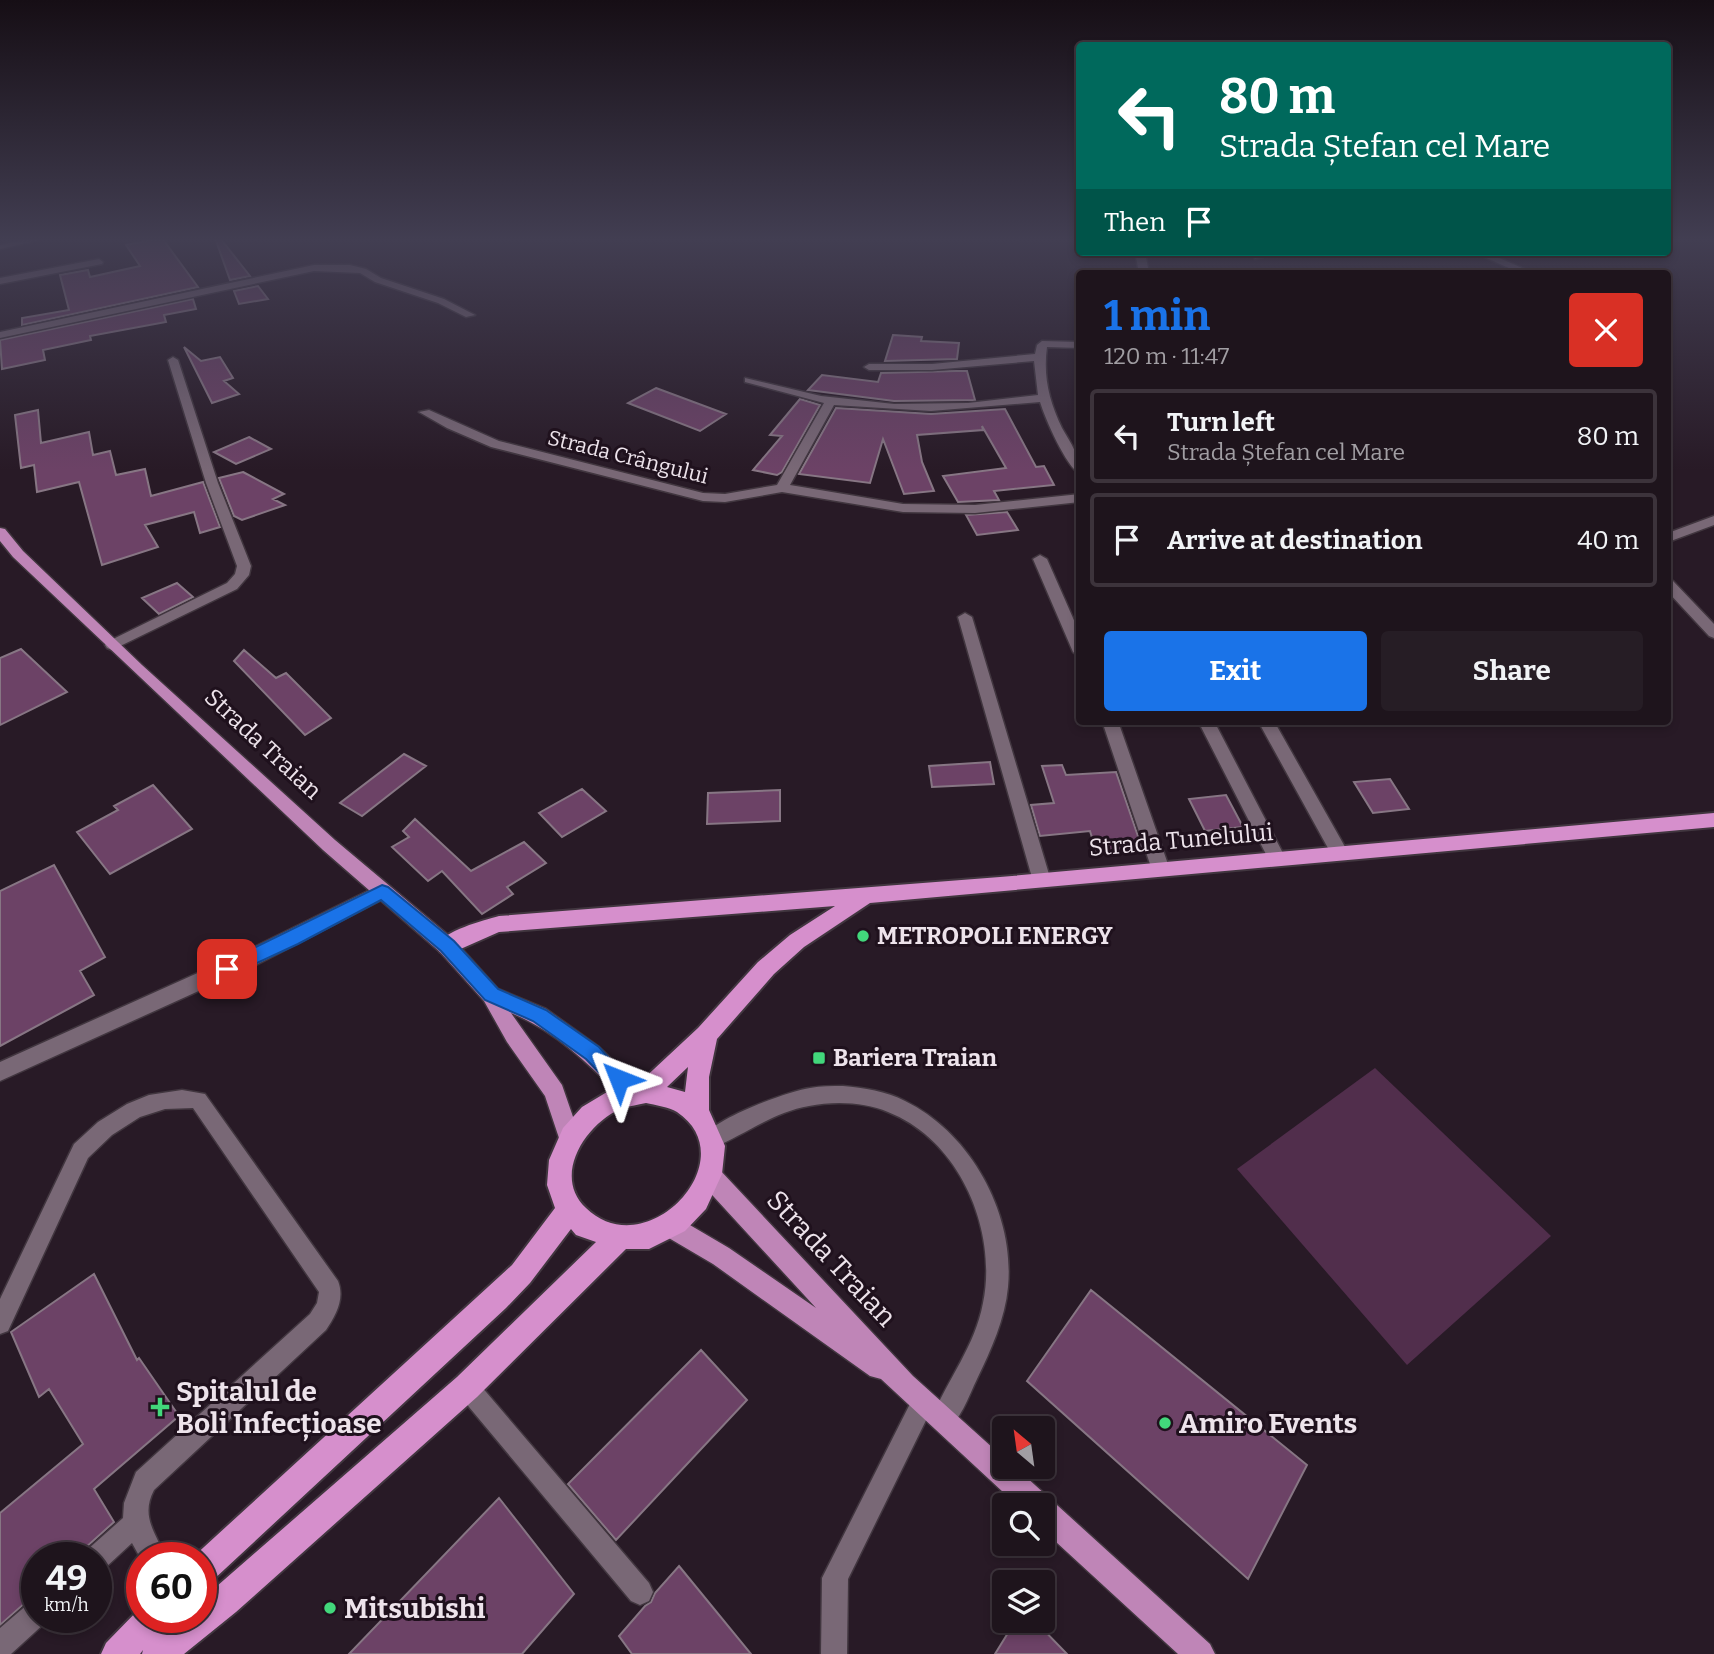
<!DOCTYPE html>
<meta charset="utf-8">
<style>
body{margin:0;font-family:Bitter,serif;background:#261d25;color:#f1f3f6;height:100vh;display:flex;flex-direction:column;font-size:26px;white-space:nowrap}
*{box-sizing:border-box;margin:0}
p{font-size:23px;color:#a19ea3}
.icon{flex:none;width:38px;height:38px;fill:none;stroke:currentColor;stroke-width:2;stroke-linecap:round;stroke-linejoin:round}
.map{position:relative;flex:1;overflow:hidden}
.sheet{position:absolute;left:1076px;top:270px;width:595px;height:455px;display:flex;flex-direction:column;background:#1e141c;border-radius:7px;box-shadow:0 4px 10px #0003,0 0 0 2px #3c333b}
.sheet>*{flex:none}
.hud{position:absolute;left:1076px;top:42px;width:595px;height:214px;border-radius:7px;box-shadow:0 4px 10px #0003,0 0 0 2px #3c333b;background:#00695c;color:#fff;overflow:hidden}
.needle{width:46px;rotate:331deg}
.tools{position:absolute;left:992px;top:1416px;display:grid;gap:14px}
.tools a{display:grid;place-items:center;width:63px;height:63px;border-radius:7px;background:#1e141c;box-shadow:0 4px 10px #0003,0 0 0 2px #3c333b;font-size:35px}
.speed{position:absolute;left:21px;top:1542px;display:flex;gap:14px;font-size:35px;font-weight:700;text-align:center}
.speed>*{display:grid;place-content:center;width:91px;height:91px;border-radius:50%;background:#1e141c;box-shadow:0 4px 10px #0003,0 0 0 2px #3c333b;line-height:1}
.speed small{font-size:18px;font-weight:400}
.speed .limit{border:10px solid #d22;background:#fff;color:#111}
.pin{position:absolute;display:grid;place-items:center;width:60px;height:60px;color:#fff;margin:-30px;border-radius:14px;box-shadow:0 4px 10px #0006}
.me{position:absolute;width:77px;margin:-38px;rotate:315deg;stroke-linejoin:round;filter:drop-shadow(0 0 5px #0008)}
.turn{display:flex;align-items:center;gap:24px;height:147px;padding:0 28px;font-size:32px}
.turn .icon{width:91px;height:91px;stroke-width:2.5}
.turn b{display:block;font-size:49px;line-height:60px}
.then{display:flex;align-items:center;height:66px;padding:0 28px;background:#0003;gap:14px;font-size:26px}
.round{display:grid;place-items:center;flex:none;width:74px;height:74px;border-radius:7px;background:#261d25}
.summary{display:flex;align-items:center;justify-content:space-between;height:119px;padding:0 28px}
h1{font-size:42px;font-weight:700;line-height:52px;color:#1a73e8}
.primary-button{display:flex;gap:14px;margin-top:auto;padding:14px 28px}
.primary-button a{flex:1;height:80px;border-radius:7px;background:#1a73e8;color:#fff;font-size:28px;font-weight:700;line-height:80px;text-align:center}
.primary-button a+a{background:#261d25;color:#f1f3f6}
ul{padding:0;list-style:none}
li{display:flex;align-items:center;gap:21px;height:94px;margin:0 14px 10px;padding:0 14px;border:4px solid #3c333b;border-radius:7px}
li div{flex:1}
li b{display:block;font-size:26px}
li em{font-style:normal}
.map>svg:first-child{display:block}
.green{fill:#512e4c}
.building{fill:#6c4266;stroke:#877684;stroke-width:2}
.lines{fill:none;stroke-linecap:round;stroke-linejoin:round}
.service-casing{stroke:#41363f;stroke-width:3}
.minor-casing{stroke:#41363f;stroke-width:3}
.tertiary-casing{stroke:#41363f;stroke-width:3}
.primary-casing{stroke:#41363f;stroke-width:3}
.trunk-casing{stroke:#41363f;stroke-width:4}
.service{fill:#796876;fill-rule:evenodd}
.minor{fill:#796876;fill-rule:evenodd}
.tertiary{fill:#796876;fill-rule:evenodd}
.primary{fill:#bf85b7;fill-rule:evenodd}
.trunk{fill:#d68fcc;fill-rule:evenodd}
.route{fill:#1a73e8;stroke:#114b97;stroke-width:2}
.poi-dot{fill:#42d77b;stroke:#1f111d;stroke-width:2.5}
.labels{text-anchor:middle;stroke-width:6;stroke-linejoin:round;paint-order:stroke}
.far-street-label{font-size:21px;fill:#ede3eb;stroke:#1f111d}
.street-label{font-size:24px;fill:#ede3eb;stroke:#1f111d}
.poi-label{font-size:24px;font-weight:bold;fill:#ede3eb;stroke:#1f111d;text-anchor:start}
.near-street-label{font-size:28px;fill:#ede3eb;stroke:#1f111d}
.near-poi-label{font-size:28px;font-weight:bold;fill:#ede3eb;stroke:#1f111d;text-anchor:start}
</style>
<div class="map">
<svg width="1714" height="1654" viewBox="0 0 1714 1654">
<rect width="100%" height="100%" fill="#281a26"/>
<path class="green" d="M1375,1068L1551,1236L1407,1365L1237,1169Z"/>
<path class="building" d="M162,238L198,287L22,325V318L69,310L60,275L88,270L90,277L140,266L126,245Z
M215,238H220L250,276L230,280Z
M258,286L268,299L239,304L234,291Z
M193,299L196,309L164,315L166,322L90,336L91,340L43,350L45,360L2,369L0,340Z
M893,335L922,337L921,341L959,343L957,359L885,361Z
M184,347L201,361L220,357L233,378L224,381L239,394L212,403Z
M956,371H967L975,400L894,401L808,390L822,375L878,382L881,373Z
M656,388L726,414L700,431L628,403Z
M800,399L820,405L782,472L777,475L753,470L782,436L770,435Z
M836,408L931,414L1005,409L1036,467L1044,466L1054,485L994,491L999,500L958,502L943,476L1006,468L982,426L983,430L917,435L922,462L934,491L904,494L883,439L870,483L799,474Z
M38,410L41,443L89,432L93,455L110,451L116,475L145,469L151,496L203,482L220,527L200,533L194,512L145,525L158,547L102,565L79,482L37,492L34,465L21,468L15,415Z
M249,437L271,449L236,464L214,452Z
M243,472L284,494L273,499L285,505L242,520L234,516L219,478Z
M1007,512L1018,530L977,535L966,515Z
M177,583L193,597L159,614L142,598Z
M21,649L67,692L0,725V658Z
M244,650L276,678L286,673L331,718L305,735L234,661Z
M404,754L426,766L362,816L340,803Z
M990,762L994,784L932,787L929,766Z
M1062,765L1066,775L1116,772L1142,848L1096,851L1090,831L1040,836L1031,805L1054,803L1042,766Z
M1390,779L1409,809L1373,813L1354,782Z
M153,785L192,829L110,874L77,832L118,810L114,806Z
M582,789L606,811L562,837L539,813Z
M780,790V821L707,824L708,793Z
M1226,795L1243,827L1205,831L1189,799Z
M415,819L471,871L524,842L546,863L507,887L513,894L482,914L442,871L428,881L392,847L409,837L403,831Z
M54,865L105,957L80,971L94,995L0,1046V891Z
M94,1274L137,1360L139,1358L179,1416L94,1489L114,1522L85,1548L81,1558H37V1597L26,1602L0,1625V1513L83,1444L49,1389L39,1397L11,1332Z
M1091,1290L1307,1465L1248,1579L1027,1381Z
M701,1350L747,1400L616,1540L568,1484Z
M499,1498L574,1594L522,1654H349Z
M679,1566L751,1654H632L619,1636L645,1606L651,1602L655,1593Z
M1016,1620H1034L1067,1654H995Z"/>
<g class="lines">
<defs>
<path id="service" d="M31,238H48L0,249V245Z
M99,259L103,262L102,264L0,284V278Z
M843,1086C864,1088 886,1091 905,1101C971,1133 1015,1214 1008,1287C1005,1319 991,1350 977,1379C969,1395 960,1424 943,1431L935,1427L931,1419C948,1379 975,1346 983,1303C998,1231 960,1140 888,1112C865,1102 834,1101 809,1106C773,1112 745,1135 712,1148L705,1146L702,1139C710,1120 788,1091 810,1088C821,1086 832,1086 843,1086Z
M182,1090L205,1094L338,1281C345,1299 336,1315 326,1330L154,1490C140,1517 156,1533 166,1558H142V1561L132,1543L105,1568L96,1572V1558H84L87,1550L123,1518L124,1503L136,1472L310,1314L317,1303L319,1292L193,1108L165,1109L140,1117L112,1135L88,1158L8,1331L0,1334V1299L74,1144L98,1122L127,1104L149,1095Z
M467,1375L475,1379L649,1583L653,1592L649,1601L640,1605L631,1601L459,1395L455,1387L459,1379Z
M923,1390L931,1394L935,1402L848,1579L847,1654H821L822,1578L915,1394Z
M37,1600V1617H48L46,1622L11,1654H0V1628L28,1604Z"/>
<path id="minor" d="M1135,252H1145L1149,273H1139Z
M1249,252H1259L1263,257L1255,259Z
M1473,252H1486L1533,273H1520Z
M314,265H350L366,269L381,278L444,299L475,315L466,317L438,303L375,282L360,273L314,271L0,338V332Z
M1042,341L1080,342V348L1047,347C1043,376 1049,401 1062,428C1071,444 1080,455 1080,474C1066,467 1045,418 1040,402L931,411L834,405L790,485L903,504L975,505L1080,494V502L975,513L903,512L782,492L725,502L703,501L491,447L447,428L419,412L429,410L499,441L703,493L725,494L777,485L824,403L745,382V378L821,396L894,404L968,403L1038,395L1034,361L932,370H869L864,367L869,364H932L1035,354L1037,345Z
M173,357L178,360L218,483L251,566L249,575L237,589L112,650L107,648L105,645L107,642L227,583L235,574L237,566L206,483L168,360Z
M1714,516V525L1668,542V533Z
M1040,555L1047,559L1080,634V657L1073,652L1033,559Z
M1668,580L1673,581L1714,624V638L1709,636L1668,592Z
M965,613L972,617L1051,881L1048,886H1036L1033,881L958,617Z
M1102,721H1118L1170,870L1167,875H1155L1152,870Z
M1198,721H1214L1286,859L1283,864H1271Z
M1258,721H1274L1349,854L1346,859H1334Z"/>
<path id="tertiary" d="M382,884L389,886L391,891L389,896L256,965L0,1081V1062L242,953Z"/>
<path id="primary" d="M0,528L5,529L23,551L142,665L335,840L454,940L498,989L546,1009L599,1047L640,1086L643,1093L640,1100L632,1103L624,1100C591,1066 556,1031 511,1013L562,1085L580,1137L577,1144L569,1147L561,1144L545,1096L507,1042L484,1001L440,952L323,850L13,557L0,541Z
M711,1166L719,1169L913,1376L1004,1458V1466H1014L1210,1644L1215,1654H1178L1043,1530V1505H1017L881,1379L870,1376L713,1264L662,1234L658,1226L662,1218L670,1214L678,1218L729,1248L816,1308L703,1185L700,1177L703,1169Z"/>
<path id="trunk" d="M1714,813V827L870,903L804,947L774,974L717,1039L709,1077V1110L725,1146L722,1174L706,1209L685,1231L649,1249H626L477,1397L236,1612L184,1654H142L143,1650L140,1654H101L106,1643L142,1606V1617H169L163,1630L179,1617H201V1600L457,1377L596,1242L576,1235L571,1229L530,1283L506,1308L212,1581L201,1585V1558H192L512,1265L555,1208L547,1185L549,1160L563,1128L582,1107L607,1092L639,1083L698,1028L758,962L790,935L835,906L499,932L447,955L440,952L436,946C445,930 482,921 499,916L1000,877ZM688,1067L685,1092L667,1087ZM646,1103C655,1105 669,1107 677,1112C747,1159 647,1267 586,1208C552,1176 585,1125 620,1109C628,1106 638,1105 646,1103Z"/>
</defs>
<use href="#service" class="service-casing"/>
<use href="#minor" class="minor-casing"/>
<use href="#tertiary" class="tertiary-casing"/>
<use href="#primary" class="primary-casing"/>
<use href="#trunk" class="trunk-casing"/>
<use href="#service" class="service"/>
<use href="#minor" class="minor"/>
<use href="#tertiary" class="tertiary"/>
<use href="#primary" class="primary"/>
<use href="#trunk" class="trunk"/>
</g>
<linearGradient id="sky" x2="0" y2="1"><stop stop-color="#160e15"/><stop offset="0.51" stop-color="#423e52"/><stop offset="1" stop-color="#423e52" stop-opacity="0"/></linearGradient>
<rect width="1714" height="470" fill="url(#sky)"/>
<path class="route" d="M382,885L388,887L454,941L498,989L546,1010L599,1047L628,1079L626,1086L619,1088L612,1086L586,1059L533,1021L485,1000L441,951L381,900L298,944L233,974L227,976L221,974L218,969L221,964Z"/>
<g class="poi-dot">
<circle cx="863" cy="936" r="7"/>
<rect x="812" y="1051" width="14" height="14" rx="3.5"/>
<path d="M156.5 1396.5h7v7h7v7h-7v7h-7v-7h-7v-7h7z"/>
<circle cx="1165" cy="1423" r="7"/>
<circle cx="330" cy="1608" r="7"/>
</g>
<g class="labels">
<g class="far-street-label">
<text transform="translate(628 457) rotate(14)" y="7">Strada Crângului</text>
</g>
<g class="street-label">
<text transform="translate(263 744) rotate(43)" y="8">Strada Traian</text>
<text transform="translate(1181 840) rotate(-5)" y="8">Strada Tunelului</text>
</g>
<g class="poi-label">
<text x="877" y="944">METROPOLI ENERGY</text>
<text x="833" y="1066">Bariera Traian</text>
</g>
<g class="near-street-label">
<text transform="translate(832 1258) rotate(47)" y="10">Strada Traian</text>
</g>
<g class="near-poi-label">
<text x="176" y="1401">Spitalul de<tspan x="176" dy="32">Boli Infecțioase</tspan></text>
<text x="1179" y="1433">Amiro Events</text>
<text x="344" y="1618">Mitsubishi</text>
</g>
</g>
</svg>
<div class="tools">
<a><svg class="needle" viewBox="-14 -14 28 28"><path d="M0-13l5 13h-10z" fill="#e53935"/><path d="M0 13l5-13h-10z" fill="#a19ea3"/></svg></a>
<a><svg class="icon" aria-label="search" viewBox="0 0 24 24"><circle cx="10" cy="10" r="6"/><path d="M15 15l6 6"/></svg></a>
<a><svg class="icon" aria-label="layers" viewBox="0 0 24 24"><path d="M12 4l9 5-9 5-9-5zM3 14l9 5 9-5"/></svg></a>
</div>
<div class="speed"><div>49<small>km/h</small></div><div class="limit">60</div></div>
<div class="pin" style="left:227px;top:969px;background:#d93025"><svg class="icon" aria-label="arrive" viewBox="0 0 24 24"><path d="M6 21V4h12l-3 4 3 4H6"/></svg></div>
<svg class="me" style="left:619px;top:1079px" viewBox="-20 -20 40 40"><path d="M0-17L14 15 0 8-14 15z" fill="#1a73e8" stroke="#fff" stroke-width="4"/></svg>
<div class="hud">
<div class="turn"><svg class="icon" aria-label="left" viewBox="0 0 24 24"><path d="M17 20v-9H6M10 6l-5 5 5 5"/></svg><div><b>80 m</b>Strada Ștefan cel Mare</div></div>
<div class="then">Then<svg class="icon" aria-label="arrive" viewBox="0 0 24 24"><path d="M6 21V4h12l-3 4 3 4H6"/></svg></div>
</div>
<section class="sheet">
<div class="summary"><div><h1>1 min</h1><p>120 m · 11:47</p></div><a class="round" style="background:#d93025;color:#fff"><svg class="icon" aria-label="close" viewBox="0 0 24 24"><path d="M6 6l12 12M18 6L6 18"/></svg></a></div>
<ul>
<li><svg class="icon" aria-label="left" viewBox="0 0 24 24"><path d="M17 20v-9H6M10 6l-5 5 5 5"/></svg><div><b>Turn left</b><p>Strada Ștefan cel Mare</p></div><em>80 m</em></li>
<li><svg class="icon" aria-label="arrive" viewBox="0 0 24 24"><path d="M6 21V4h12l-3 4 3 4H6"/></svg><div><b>Arrive at destination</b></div><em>40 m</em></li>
</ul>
<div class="primary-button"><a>Exit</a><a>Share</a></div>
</section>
</div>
